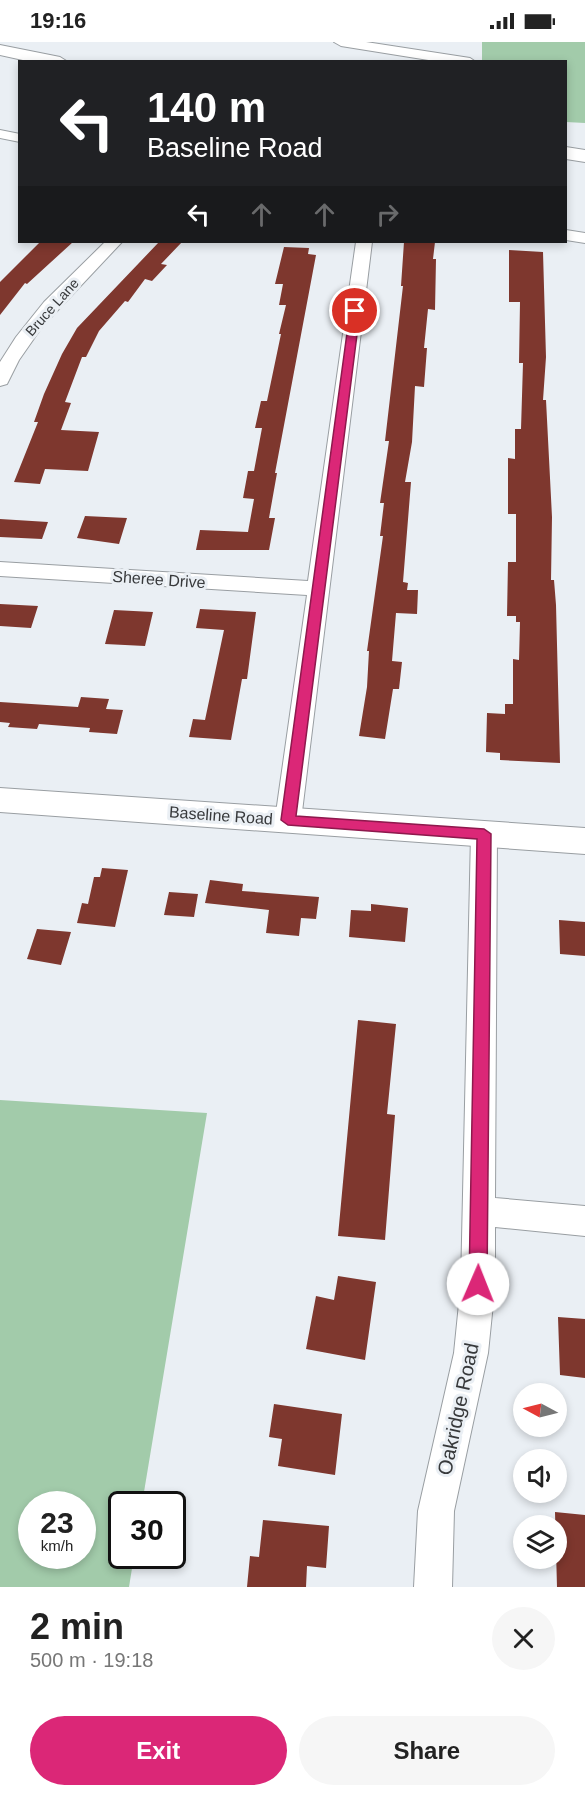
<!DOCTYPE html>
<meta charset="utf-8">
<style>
body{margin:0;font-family:Helvetica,sans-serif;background:#f6f6f6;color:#222;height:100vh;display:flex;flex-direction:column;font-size:22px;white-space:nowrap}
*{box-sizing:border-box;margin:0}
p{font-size:20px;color:#767676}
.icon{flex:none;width:33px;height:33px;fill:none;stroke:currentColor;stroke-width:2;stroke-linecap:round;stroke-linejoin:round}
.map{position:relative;height:1545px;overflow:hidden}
.panel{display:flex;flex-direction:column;background:#fff;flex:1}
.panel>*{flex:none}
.banner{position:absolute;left:18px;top:18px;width:549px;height:183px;border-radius:0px;box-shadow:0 3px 9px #0003;background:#202124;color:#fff;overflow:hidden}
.needle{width:39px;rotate:277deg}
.tools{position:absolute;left:513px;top:1341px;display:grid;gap:12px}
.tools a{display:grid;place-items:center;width:54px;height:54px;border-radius:50%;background:#fff;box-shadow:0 3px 9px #0003;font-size:30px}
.speed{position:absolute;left:18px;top:1449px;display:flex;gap:12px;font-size:30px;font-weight:700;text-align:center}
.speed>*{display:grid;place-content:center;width:78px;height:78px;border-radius:50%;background:#fff;box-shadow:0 3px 9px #0003;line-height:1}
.speed small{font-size:15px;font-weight:400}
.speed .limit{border:3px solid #111;border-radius:9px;background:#fff;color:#111}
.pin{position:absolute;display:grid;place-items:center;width:51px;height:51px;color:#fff;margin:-26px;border:3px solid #fff;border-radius:50%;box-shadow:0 2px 6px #0007}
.me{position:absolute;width:66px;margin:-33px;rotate:1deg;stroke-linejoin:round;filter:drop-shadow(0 0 4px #0008)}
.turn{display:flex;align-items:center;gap:21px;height:126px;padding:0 30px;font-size:27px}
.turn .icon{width:78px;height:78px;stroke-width:2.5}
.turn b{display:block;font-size:42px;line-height:51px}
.lanes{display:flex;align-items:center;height:57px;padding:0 30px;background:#0003;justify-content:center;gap:30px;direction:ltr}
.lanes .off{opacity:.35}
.round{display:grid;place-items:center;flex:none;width:63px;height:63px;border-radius:32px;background:#f6f6f6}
.headline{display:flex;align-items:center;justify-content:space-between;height:102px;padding:0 30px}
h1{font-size:36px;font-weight:600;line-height:45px}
.action{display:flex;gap:12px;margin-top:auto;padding:12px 30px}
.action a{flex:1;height:69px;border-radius:36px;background:#db2777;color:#fff;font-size:24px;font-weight:600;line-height:69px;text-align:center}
.action a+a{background:#f6f6f6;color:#222}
.status{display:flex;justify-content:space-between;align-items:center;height:42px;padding:0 30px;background:#fff;direction:ltr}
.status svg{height:16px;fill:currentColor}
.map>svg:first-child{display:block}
.green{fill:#a2cbaa;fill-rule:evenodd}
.building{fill:#7e372e}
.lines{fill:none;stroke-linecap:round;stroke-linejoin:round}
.minor-casing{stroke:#999ea2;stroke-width:2}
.tertiary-casing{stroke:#999ea2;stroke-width:2}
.secondary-casing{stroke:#999ea2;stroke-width:2}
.minor{fill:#fff;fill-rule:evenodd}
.tertiary{fill:#fff;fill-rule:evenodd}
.secondary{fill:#fff;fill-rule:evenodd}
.route{fill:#db2777;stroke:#8e194d;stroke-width:1.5}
.labels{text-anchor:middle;stroke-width:6;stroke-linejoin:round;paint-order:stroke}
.far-street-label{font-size:14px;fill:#37393b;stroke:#eaeff4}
.street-label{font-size:16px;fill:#37393b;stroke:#eaeff4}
.near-street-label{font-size:20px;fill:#37393b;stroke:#eaeff4}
</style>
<div class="status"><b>19:16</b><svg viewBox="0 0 49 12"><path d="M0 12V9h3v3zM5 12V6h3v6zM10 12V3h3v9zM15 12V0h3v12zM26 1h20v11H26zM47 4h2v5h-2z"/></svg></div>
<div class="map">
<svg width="585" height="1545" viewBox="0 0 585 1545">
<rect width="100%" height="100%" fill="#eaeff4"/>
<path class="green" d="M482,0H585V81L566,80V20L482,19Z
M0,1058L207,1071L142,1462H122V1514H134L129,1545H0ZM32,1462H82V1514H32Z"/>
<path class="building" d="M40,200H73L27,242L25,241L0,273V240Z
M159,200H182L161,222L167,223L152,239L145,237L128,260L125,259L99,289L86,315H82L65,360L71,361L61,388L99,390L88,429L45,427L40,442L14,440L38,380H34L44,352L62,312L77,286Z
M404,200H435L433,217H436L435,268L428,267L424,306H427L424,345L415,344L412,400L405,440H411L403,540L408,541L407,548H418L417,572L396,571L392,619L402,620L399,647H393L385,697L359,694L367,645L369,609H367L383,494H380L384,461H380L389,399H385L403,244H401Z
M284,205L309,206L308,212L316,213L275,431H277L269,476H275L269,508H196L200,488L248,490L254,457L243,456L248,429H254L262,386H255L261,359H267L281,292H279L286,263H279L283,242H275Z
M509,208L543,210L546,315L543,358H546L552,475L551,538H554L556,563L560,721L500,718V711L486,710L487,671L505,672V662H513V617L519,618L520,580H516V574H507L508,520H516V472H508V416L515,417V387H521L523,321H519L520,260H509Z
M85,474L127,476L119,502L77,496Z
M0,477L48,480L42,497L0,495Z
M0,562L38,564L31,586L0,584Z
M200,567L256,570L247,637H242L231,698L189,695L193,677L205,678L224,588L196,586Z
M114,568L153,570L145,604L105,602Z
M81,655L109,657L106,667L123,668L117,692L89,690L90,686L39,682L37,687L8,685L10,681L0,680V660L78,665Z
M102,826L128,828L115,885L77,881L82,861L88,862L94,835H100Z
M210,838L243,842L242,849L319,855L316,877L301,876L299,894L266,891L269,868L205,861Z
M169,850L198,852L194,875L164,873Z
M371,862L408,866L405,900L349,895L351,868L371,869Z
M559,878L585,880V914L560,912Z
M37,887L71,890L61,923L27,917Z
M358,978L396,982L387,1072L395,1073L385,1198L338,1194Z
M338,1234L376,1240L365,1318L306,1307L316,1254L334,1258Z
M558,1275L585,1277V1336L560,1333Z
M274,1362L342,1372L335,1433L278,1424L282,1397L269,1395Z
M555,1470L585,1473V1545H557Z
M263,1478L329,1484L326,1526L307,1524L306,1545H247L250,1514L259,1515Z"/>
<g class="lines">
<defs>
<path id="minor" d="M334,0H366L470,16L476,20H441L341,4Z
M0,88L20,92V100L0,96Z
M566,188L585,191V201L566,198Z
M105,200H122L42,285L19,318L7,342L0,344V320L16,295L44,260Z
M356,200H372L301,778L297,785L288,788L279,785L275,778L307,553L0,534V520L308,539Z
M484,782L493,785L497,792L495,1156L585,1164V1194L495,1185V1242L488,1311L454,1469L452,1545H414L418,1469L454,1311L461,1242L471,792L475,785Z"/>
<path id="tertiary" d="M0,746L585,786V812L0,770Z"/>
<path id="secondary" d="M0,3L60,15L68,20H32L0,13Z
M566,105L585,108V120L566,117Z"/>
</defs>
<use href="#minor" class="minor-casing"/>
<use href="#tertiary" class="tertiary-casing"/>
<use href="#secondary" class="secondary-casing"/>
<use href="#minor" class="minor"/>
<use href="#tertiary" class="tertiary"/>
<use href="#secondary" class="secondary"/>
</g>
<path class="route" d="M355,266L360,269L296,774L484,787L491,792L487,1242L484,1248L478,1251L472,1248L469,1242L477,797L288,783L281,778L350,269Z"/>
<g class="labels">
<g class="far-street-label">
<text transform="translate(52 265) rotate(-48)" y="5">Bruce Lane</text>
</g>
<g class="street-label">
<text transform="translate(159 537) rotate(4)" y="6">Sheree Drive</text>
<text transform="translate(221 773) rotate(4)" y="6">Baseline Road</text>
</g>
<g class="near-street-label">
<text transform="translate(458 1367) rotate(-78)" y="7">Oakridge Road</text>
</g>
</g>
</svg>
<div class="tools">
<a><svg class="needle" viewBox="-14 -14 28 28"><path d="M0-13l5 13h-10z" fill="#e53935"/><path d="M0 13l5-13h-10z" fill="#767676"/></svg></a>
<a><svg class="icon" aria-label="sound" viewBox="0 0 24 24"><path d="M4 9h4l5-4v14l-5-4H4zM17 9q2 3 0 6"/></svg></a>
<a><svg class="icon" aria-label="layers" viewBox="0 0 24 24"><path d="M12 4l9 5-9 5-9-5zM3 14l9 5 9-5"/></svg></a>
</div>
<div class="speed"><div>23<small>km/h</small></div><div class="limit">30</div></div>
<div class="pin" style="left:355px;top:269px;background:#d93025"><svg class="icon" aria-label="arrive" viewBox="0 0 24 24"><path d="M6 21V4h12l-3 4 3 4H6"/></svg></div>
<svg class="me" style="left:478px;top:1242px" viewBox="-20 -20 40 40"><circle r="19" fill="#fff"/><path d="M0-13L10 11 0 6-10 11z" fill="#db2777"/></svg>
<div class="banner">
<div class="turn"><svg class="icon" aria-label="left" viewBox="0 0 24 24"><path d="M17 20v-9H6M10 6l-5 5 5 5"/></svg><div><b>140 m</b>Baseline Road</div></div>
<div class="lanes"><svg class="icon" aria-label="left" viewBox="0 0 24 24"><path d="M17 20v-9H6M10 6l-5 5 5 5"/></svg><svg class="icon off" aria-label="ahead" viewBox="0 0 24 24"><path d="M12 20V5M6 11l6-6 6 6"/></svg><svg class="icon off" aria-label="ahead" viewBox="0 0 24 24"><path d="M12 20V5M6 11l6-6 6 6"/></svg><svg class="icon off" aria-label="right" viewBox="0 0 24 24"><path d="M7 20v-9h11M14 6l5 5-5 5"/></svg></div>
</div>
</div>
<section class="panel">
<div class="headline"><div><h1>2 min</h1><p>500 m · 19:18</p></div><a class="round"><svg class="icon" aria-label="close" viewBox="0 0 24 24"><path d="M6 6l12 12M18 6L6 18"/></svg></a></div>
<div class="action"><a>Exit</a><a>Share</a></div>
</section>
